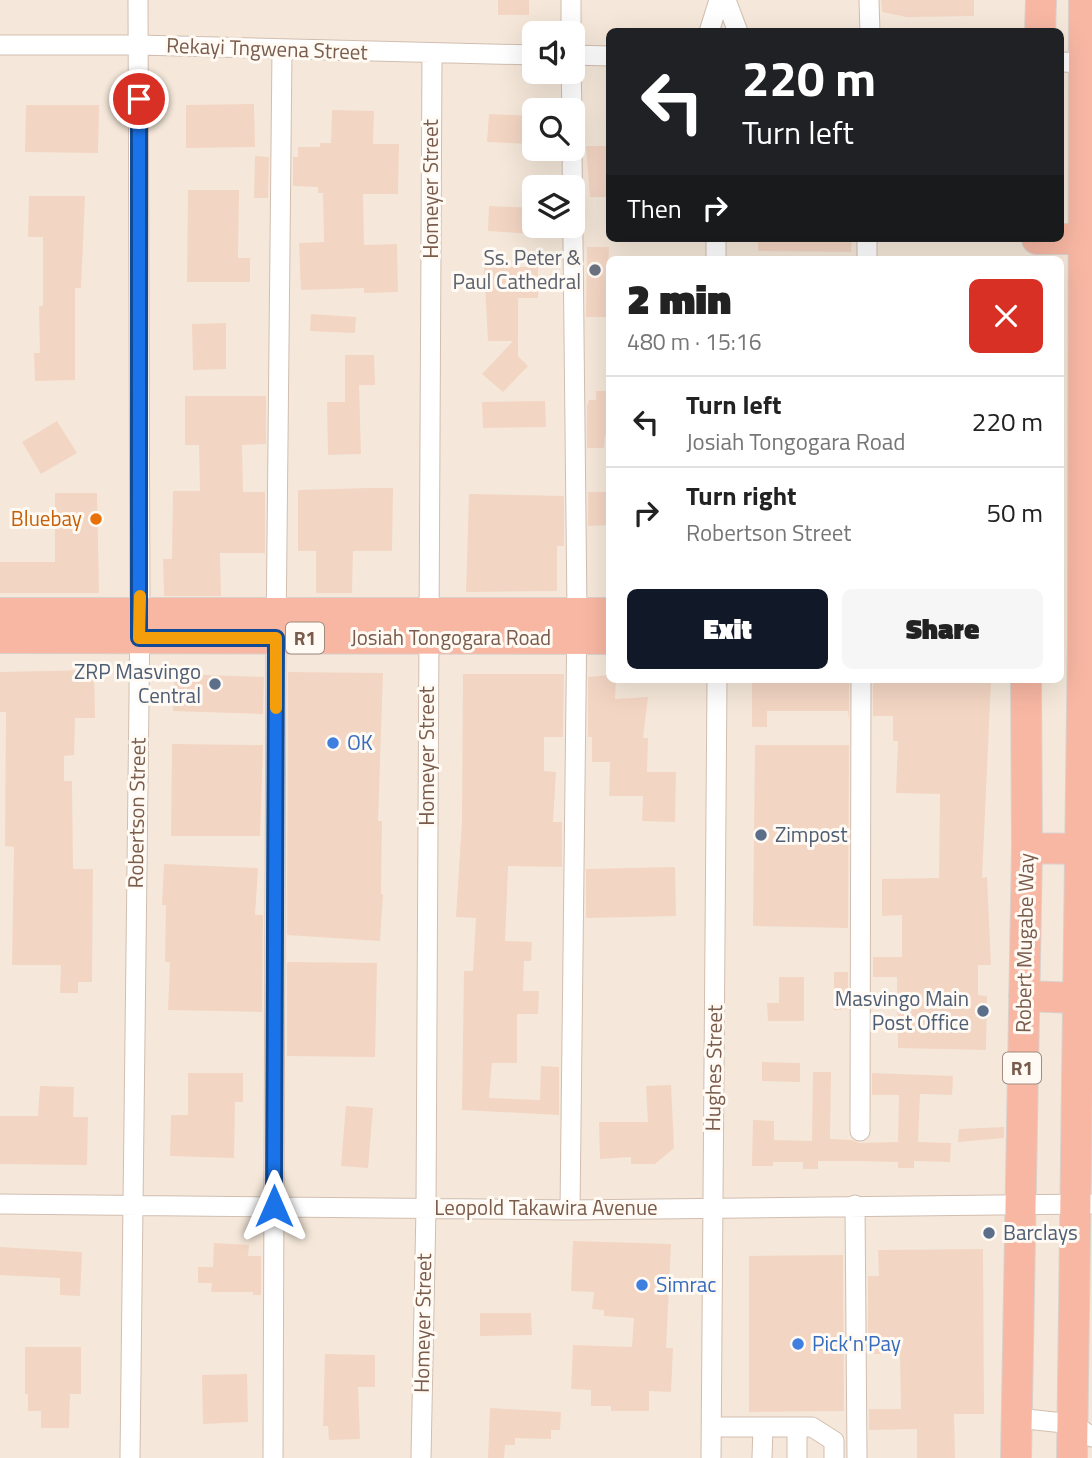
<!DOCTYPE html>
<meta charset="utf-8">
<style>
body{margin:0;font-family:"Titillium Web",sans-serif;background:#f6f6f6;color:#222;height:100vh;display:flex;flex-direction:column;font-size:26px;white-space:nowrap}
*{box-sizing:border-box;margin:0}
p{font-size:23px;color:#767676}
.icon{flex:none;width:38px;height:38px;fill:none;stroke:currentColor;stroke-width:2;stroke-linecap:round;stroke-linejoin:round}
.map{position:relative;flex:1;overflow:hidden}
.details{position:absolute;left:606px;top:256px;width:458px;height:427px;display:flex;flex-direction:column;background:#fff;border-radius:10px;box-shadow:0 7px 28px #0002}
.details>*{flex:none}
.top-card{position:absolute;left:606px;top:28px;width:458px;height:214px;border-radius:10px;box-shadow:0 7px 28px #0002;background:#202124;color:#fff;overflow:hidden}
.buttons{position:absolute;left:522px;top:21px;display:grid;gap:14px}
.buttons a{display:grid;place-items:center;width:63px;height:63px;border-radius:10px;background:#fff;box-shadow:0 7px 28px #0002;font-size:35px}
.pin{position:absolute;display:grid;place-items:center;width:60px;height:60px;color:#fff;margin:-30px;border:4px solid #fff;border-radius:50%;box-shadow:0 2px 7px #0007}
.me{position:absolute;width:77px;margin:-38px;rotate:0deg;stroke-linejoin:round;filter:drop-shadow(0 0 5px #0008)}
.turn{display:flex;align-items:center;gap:24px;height:147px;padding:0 21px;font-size:32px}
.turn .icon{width:91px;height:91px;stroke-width:2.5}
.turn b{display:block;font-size:49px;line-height:60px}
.then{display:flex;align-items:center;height:66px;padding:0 21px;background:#0003;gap:14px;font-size:26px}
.round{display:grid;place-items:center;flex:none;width:74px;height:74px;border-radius:10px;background:#f6f6f6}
.summary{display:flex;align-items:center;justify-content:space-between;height:119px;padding:0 21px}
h1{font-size:42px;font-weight:800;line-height:52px}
.primary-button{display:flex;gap:14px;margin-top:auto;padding:14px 21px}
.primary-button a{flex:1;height:80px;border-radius:10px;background:#111827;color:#fff;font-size:28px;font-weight:800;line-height:80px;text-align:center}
.primary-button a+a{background:#f6f6f6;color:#222}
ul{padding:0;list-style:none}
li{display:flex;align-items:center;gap:21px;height:91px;padding:0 21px;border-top:2px solid #e0e0e0}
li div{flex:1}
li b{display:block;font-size:26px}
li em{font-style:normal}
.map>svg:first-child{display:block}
.residential{fill:#f5e8da;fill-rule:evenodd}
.building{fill:#f3d5c3}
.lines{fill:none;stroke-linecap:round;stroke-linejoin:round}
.minor-casing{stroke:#d1beb0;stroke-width:21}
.highway-casing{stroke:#dad1cd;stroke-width:32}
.minor{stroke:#fff;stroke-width:19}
.highway{stroke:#f7b7a3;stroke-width:30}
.route-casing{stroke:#114b97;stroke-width:18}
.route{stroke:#1a73e8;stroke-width:12}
.slow{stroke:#f59e0b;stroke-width:12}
.worship-dot{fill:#6b7280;stroke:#fffaf3;stroke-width:2.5}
.food-dot{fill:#e8710a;stroke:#fffaf3;stroke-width:2.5}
.service-dot{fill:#5c6f8a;stroke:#fffaf3;stroke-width:2.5}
.shop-dot{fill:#3f7fe0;stroke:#fffaf3;stroke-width:2.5}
.labels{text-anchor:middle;stroke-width:6;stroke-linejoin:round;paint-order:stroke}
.shield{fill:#fffaf3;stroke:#a28b7f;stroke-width:2}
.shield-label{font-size:19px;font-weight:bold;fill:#7a5c4d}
.street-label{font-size:21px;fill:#7a5c4d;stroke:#fffaf3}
.worship-label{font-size:21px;fill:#5b616d;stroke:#fffaf3;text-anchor:end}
.food-label{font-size:21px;fill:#c56008;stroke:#fffaf3;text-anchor:end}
.service-label{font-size:21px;fill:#4e5e75;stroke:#fffaf3;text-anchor:end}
.shop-label{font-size:21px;fill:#366cbe;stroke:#fffaf3;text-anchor:start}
</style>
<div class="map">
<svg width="1092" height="1458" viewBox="0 0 1092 1458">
<rect width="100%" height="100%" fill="#fdf6ec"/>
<path class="residential" d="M0,0H1092V1458H0ZM609,32H1060V238H609ZM534,33H572V72H534ZM534,110H572V149H534ZM534,187H572V226H534ZM609,259H1060V679H609Z"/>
<path class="building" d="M498,0H529V15H498Z
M881,0H974V16L907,17L882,12Z
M254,104L255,147L186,148V105Z
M26,105H99L98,153L25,152Z
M332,110L374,111L373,144H399L398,194H363L364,245L397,244L398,292L364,293V288L301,290L299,243L324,242L323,193H318V187L293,186V157H298V147H320V143H331Z
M489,114L533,116L532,144L487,142Z
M586,146H609V197H590Z
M255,156L269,157L268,198H254Z
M188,190H239L238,258H250V282H187Z
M29,196H85L81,288H75V380L35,381L34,353H40L39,306H43V237H28Z
M489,206L534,208V234L488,231Z
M758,238H852L851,252L758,251Z
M587,247H609L606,317H586Z
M484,267H538V298H518V356L528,366L503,392L482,374L513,341H488Z
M311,314L356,317L355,333L310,331Z
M226,323V369L193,370L192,324Z
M345,355H374L375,385H359L361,454L328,455L327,402H345Z
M596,391H609V435H605L604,448H587V406L589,400H596Z
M185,396H266V444L242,445L243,492H265V553H220L221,596H164L163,559H172L173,491H200L199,445H185Z
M545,401L546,427L483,428L482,402Z
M57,421L77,453L41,474L22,442Z
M369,488H393L392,551H353L352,593H316V551H298V490Z
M588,492H609V525L588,526Z
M55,493H97L99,593H0V562H55Z
M469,494L564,496V546H557V591L466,592Z
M94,670L95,718H75L74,755L64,756V781H72L73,869H93L92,982H78V993H60L61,965H12L14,847L5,846L6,712H0V672Z
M288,672L383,673L378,821H382L381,894H383L380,941L287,935Z
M175,674L264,677L263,714L173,711Z
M463,674H564L563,737H544V771L556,772L553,822H562V867L508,866L505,941L532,942L531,961H524L523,991H539L538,1014H517V1063H492L489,1098L540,1100L541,1066L559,1067V1115L462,1110L464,971H473L476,918L456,917L462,821Z
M609,675V679H616L615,699L648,697L643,738H648L647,772H676L675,822L642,821L643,796H609L610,762H592V737H588V677Z
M752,679H849V720L848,711H767V727H752Z
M894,680L991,681L982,878L987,877L991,965H978V995L987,996L986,1050L898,1048L897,977H873V957H902V915L882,916V879L939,878L940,794L896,793L898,741H893V716H873V683H894Z
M172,744L263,745L260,836H171Z
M755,745H849L848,928L753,926Z
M164,864L258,868L255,915H263L262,1012L168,1010L170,962H165L166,905H162Z
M675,867L676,916L586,918V869Z
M287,962L377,963L375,1057L287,1056Z
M834,972H848V1009L834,1010Z
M779,977H804V1021H768L767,1003H779Z
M762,1062L800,1063V1082L762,1081Z
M813,1072H831L830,1139L852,1140L859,1143L898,1142L899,1095H872V1073L953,1076L952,1095L920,1094L918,1142L951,1143L950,1162L914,1161V1168H898V1162L855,1161H818V1169H803V1162H773V1166H752L753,1120L774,1121V1140L812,1141Z
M188,1073H243V1102H235L234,1158L170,1156L171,1115H188Z
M671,1085L674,1148L655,1164H631V1157L600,1159L599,1122H648L646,1086Z
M40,1086L74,1087L73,1117H88L87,1165L0,1164V1116H38Z
M346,1106L373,1108L368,1168L341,1166Z
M1004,1127V1138L958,1142L959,1129Z
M573,1241L671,1244L666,1348H673L671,1392L649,1391V1411H611V1406H591V1390L571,1389L573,1345L632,1347L634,1318L604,1316V1310L592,1309L594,1292L571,1291Z
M214,1243L249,1245L248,1256H261V1295H253V1292H211L212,1283H198V1267H213Z
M0,1247L82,1252L80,1296L60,1295V1278L0,1275Z
M983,1249L984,1414H954L955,1458H917V1429L869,1430V1409H901L900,1354H868V1276H879L878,1250Z
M843,1255L844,1411L749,1412V1256Z
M480,1313H531L532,1335L480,1336Z
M25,1347H81V1394H70L69,1428H41V1411H28V1394H25Z
M325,1354L375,1355V1387H358L360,1439L329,1440L328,1426H323Z
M247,1374L248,1422L203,1424L202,1375Z
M490,1408L561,1412L560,1430H551V1439L515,1438V1445H505L504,1458H488Z"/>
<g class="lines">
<defs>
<path id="minor" d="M726,0L738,32
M869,0L870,32
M709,32L719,0
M571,33V0
M0,45H139L534,55
M572,55L609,56
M1060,62L1092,63
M571,72L572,110
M716,238V259
M867,259V238
M860,1131L861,679
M0,1204L570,1210L1092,1204
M855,1205L857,1458
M570,1210L577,612L572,149
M1017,1418L1073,1424L1092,1437
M712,1427H812L834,1441V1458
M797,1427V1458
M130,1458L140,614L138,0
M273,1458L276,638L282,50
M421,1458L426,1208L432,55
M711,1458L717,679
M762,1458L763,1427"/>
<path id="highway" d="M1040,32L1041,0
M1037,239H1083
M0,613H609
M0,638L609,639
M1027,848L1079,849
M1024,996L1077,998
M1016,1458L1027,848L1026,679
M1072,1458L1083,636L1084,0"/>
</defs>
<use href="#minor" class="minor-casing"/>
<use href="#highway" class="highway-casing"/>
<use href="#minor" class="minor"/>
<use href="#highway" class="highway"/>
</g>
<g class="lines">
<defs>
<path id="route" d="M139,99V638H276L274,1206"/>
</defs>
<use href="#route" class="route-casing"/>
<use href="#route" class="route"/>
<path class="slow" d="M140,596L139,638H276V708"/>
</g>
<circle class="worship-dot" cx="595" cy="270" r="7"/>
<circle class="food-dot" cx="96" cy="519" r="7"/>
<g class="service-dot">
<circle cx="215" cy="684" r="7"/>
<circle cx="761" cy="835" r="7"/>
<circle cx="983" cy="1011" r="7"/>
<circle cx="989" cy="1233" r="7"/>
</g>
<g class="shop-dot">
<circle cx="333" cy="743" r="7"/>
<circle cx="642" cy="1285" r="7"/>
<circle cx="798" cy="1344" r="7"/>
</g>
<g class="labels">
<g class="shield">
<rect x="286" y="622.5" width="38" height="31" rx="5"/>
<rect x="1003" y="1052.5" width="38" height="31" rx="5"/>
</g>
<g class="shield-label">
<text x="305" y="645">R1</text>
<text x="1022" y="1075">R1</text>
</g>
<g class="street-label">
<text transform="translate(267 49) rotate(2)" y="7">Rekayi Tngwena Street</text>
<text transform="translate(431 189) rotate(-90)" y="7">Homeyer Street</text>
<text x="451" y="645">Josiah Tongogara Road</text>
<text transform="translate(427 756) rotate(-90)" y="7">Homeyer Street</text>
<text transform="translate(137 813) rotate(-89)" y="7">Robertson Street</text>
<text transform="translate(1025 943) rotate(-89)" y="7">Robert Mugabe Way</text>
<text transform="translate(714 1068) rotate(-89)" y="7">Hughes Street</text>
<text x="546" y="1215">Leopold Takawira Avenue</text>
<text transform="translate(423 1323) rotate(-89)" y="7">Homeyer Street</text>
</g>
<g class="worship-label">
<text x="581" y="265">Ss. Peter &amp;<tspan x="581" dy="24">Paul Cathedral</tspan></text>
</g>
<g class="food-label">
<text x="82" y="526">Bluebay</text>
</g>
<g class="service-label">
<text x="201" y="679">ZRP Masvingo<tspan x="201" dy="24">Central</tspan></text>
<text x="775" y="842" text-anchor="start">Zimpost</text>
<text x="969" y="1006">Masvingo Main<tspan x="969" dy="24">Post Office</tspan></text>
<text x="1003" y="1240" text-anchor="start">Barclays</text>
</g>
<g class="shop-label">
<text x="347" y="750">OK</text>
<text x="656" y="1292">Simrac</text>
<text x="812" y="1351">Pick'n'Pay</text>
</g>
</g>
</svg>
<div class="buttons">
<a><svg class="icon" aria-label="sound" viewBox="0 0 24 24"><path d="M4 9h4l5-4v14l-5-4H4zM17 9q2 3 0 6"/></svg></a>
<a><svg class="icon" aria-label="search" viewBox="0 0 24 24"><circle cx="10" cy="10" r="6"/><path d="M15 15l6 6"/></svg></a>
<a><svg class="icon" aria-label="layers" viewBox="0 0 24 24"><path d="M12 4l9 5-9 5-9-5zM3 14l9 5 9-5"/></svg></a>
</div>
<div class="pin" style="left:139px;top:99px;background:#d93025"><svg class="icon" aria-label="arrive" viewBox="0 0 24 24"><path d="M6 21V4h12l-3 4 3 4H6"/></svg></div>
<svg class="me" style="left:274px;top:1206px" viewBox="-20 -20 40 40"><path d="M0-17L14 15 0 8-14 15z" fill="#1a73e8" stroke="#fff" stroke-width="4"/></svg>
<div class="top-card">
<div class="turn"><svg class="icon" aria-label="left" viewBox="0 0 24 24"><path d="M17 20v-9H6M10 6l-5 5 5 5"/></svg><div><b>220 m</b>Turn left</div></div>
<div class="then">Then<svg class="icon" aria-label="right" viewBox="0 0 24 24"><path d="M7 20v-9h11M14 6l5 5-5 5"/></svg></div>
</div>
<section class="details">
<div class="summary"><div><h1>2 min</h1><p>480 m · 15:16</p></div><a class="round" style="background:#d93025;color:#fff"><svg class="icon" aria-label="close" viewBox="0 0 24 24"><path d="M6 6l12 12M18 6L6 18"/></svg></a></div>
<ul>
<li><svg class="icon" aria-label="left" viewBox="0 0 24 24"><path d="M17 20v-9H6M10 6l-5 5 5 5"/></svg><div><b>Turn left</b><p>Josiah Tongogara Road</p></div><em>220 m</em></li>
<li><svg class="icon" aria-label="right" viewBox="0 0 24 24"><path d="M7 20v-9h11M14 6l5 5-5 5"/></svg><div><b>Turn right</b><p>Robertson Street</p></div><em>50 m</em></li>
</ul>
<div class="primary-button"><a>Exit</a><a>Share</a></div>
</section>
</div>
